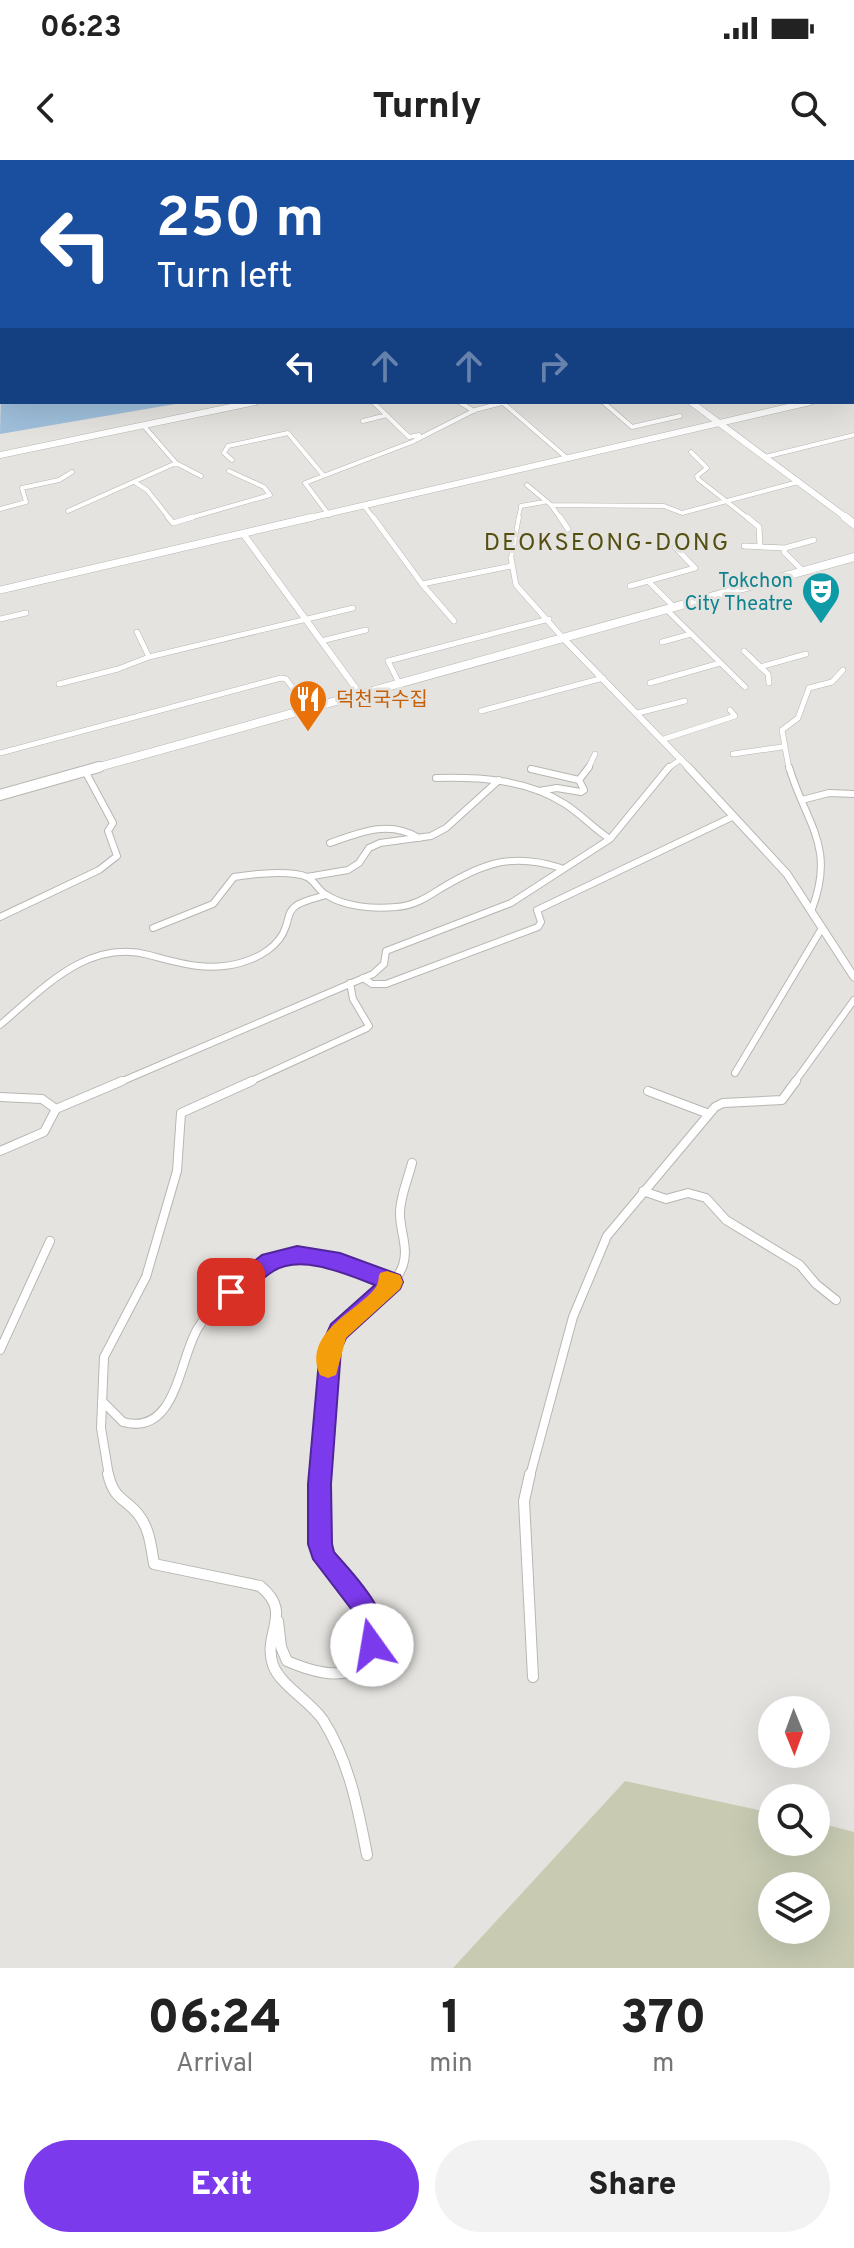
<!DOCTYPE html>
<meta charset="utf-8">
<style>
body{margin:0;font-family:Overpass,"Noto Sans KR",sans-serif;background:#f2f2f2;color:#222;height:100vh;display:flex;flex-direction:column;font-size:30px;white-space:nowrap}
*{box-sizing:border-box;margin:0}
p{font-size:26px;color:#767676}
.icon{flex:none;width:44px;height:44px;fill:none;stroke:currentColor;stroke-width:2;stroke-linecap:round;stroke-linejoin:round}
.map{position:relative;height:1808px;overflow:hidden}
.panel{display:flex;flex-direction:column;background:#fff;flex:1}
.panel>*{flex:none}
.hud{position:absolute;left:0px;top:0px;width:854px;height:244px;box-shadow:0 8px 32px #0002;background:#1a4fa0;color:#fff;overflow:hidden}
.needle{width:52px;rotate:179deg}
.fabs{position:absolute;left:758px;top:1536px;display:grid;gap:16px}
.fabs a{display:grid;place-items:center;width:72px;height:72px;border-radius:50%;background:#fff;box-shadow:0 8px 32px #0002;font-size:40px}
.pin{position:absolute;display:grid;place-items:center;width:68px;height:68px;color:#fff;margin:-34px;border-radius:16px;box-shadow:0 4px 12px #0006}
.me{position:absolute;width:88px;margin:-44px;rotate:347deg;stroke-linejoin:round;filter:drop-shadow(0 0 6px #0008)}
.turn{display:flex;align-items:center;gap:28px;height:168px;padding:0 24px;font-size:36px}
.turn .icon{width:104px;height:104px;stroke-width:2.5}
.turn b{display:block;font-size:56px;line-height:68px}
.lanes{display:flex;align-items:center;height:76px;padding:0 24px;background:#0003;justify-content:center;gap:40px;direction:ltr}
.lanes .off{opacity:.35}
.eta{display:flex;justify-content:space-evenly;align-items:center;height:136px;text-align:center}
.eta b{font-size:48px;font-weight:800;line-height:56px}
.button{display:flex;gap:16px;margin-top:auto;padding:16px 24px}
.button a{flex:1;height:92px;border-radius:48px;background:#7c3aed;color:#fff;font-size:32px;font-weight:800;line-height:92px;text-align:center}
.button a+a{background:#f2f2f2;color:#222}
.status{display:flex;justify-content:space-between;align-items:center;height:56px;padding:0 40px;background:#fff;direction:ltr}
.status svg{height:22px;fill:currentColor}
header{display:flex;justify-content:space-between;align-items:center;height:104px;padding:0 24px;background:#fff;font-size:36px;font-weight:800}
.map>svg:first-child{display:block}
.green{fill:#c8cbb2;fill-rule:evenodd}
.water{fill:#9fbfdb}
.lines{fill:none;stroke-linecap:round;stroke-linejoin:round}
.stream{stroke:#9fbfdb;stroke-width:2}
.pedestrian-far1-casing{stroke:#b7b6b2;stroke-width:4}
.pedestrian-casing{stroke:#b7b6b2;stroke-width:5}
.minor-far5-casing{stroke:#b7b6b2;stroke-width:4}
.minor-far4-casing{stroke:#b7b6b2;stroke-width:5}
.minor-far3-casing{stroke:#b7b6b2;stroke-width:6}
.minor-far2-casing{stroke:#b7b6b2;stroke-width:8}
.minor-far1-casing{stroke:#b7b6b2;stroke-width:10}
.minor-casing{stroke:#b7b6b2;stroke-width:12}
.tertiary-far1-casing{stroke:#b7b6b2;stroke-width:7}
.tertiary-casing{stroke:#b7b6b2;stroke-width:9}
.secondary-far1-casing{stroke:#b7b6b2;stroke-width:7}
.secondary-casing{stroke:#b7b6b2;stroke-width:8}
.primary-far2-casing{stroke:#b7b6b2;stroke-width:7}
.primary-far1-casing{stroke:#b7b6b2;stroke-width:9}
.primary-casing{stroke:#b7b6b2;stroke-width:12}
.pedestrian-far1{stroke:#fff;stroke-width:3}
.pedestrian{stroke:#fff;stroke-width:4}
.minor-far5{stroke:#fff;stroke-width:3}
.minor-far4{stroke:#fff;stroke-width:4}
.minor-far3{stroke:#fff;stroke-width:5}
.minor-far2{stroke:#fff;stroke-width:6}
.minor-far1{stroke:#fff;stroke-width:8}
.minor{stroke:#fff;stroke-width:10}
.tertiary-far1{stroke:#fff;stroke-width:6}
.tertiary{stroke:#fff;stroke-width:7}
.secondary-far1{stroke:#fff;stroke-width:6}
.secondary{stroke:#fff;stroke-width:7}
.primary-far2{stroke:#fff;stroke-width:6}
.primary-far1{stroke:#fff;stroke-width:8}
.primary{stroke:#fff;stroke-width:10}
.route{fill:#7c3aed;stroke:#51269a;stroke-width:2}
.slow{fill:#f59e0b}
.labels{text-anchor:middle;stroke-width:6;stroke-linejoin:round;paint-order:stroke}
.far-culture-label{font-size:20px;fill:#0d838f;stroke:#e5e3df;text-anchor:end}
.far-food-label{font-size:20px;fill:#c56008;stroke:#e5e3df;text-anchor:start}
.far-quarter-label{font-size:24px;letter-spacing:2px;fill:#545013;stroke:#e5e3df}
</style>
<div class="status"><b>06:23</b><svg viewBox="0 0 49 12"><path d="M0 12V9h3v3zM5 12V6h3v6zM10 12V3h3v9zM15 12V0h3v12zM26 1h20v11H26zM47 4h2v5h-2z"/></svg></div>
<header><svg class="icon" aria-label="back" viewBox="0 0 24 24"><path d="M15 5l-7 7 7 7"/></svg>Turnly<svg class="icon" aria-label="search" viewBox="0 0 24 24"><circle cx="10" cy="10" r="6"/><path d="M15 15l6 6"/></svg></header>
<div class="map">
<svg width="854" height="1808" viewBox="0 0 854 1808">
<rect width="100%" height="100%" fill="#e5e3df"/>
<path class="green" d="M625,1621L772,1653V1682H816V1662L854,1672V1808H453ZM772,1726H816V1770H772Z"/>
<path class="water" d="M2,191V242H187L0,274Z"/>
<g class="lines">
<path class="stream" d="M512,0L515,2"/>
<defs>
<path id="pedestrian-far1" d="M518,359L521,346"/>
<path id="pedestrian" d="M511,398L519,357"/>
<path id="minor-far5" d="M326,0L333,2"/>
<path id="minor-far4" d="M373,242L409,277L419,275
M459,242L474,251
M502,242L568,299
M603,242L632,267L680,256
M363,261L387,255
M691,292L707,308L697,316L698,319L749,359
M765,297L854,275
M232,300L224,293L228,286L288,273L323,315
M176,303L201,316
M136,323L147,330L170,359
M527,325L551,345L664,346L682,353L798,322
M551,345L561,359
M521,346L544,342
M365,347L374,359
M0,349L26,342L22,328L59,320L72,312
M68,351L176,303L143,265
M329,355L305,323L412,282L475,250L502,243
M186,359L270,335L264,327L229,311"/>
<path id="minor-far3" d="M168,357L173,363L193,357
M373,357L422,424
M560,357L568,369
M747,357L759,367L760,387
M744,386L785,388
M511,398L516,425L563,478
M803,411L784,392L785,388L814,380
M648,421L674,447
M630,426L695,408L675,387
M666,449L745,527
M0,459L26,453
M454,461L422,424L511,406
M137,472L149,497
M321,481L366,470
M662,482L691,474
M744,491L768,514L769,523
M760,507L806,494
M399,523L388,501L549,459
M650,523L720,503
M59,524L118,509L149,497L353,448
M481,551L603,518
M638,553L685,541
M664,579L735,556L730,550
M0,593L281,518L286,519L299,536
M733,594L782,587
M588,609L595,594
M667,609L681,599
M789,609L782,570L798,558L809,528L832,522L843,510"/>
<path id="minor-far2" d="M789,607C806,664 836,686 812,749
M531,609L579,620
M436,618C480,617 526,619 565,644C581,654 594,669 610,679
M539,631L557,628L581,632L584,630L579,620L589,607
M802,640L829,633L854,634
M330,683C361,672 389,660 419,678
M307,717L348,710L359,703L369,688L380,683L431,676L446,668L499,620
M0,757L99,710L117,696L108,671L113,663L85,611
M153,768L213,744L234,717C251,714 291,710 307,717C314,720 318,730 325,734C344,747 373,749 396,747C413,746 426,738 440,729C483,703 512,692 561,708
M363,818L372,824H386L538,767L541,762L537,750L732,657
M0,865C42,830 87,778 149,795C180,803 207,812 240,803C259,798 280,786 286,766C289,758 288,751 297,745C305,740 317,738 326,735
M735,913L822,768
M118,923L373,814L384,804L386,791L511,743L610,679L669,607
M247,923L367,868L369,866L353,839L350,823
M794,923L854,840"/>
<path id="minor-far1" d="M648,931L709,954
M0,937L42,939L56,949L44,972L0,991
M56,949L122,921
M643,1031L666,1039L688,1033L706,1038L726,1060L800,1105L816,1124L836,1140
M0,1190L50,1081
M102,1241L123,1262C177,1277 179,1198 198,1168C216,1138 257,1099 293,1095C327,1091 361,1109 392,1122
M109,1316L101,1268L104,1197L146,1117L177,1011L181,953L252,921
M320,1316C321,1273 316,1193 347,1161C365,1143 394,1131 403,1105C409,1087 399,1069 400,1051C401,1034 408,1019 412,1003
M530,1316L573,1157L607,1076L715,947L723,943L782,940L796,921"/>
<path id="minor" d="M108,1314C114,1340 125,1338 138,1354C150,1369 151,1387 154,1404L260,1426C294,1453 262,1473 273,1505C280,1525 310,1541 323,1560C349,1601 358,1648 367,1695
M530,1314L524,1341L533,1517
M278,1461L281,1487L287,1501C308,1510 337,1520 358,1508C366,1503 370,1497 372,1488C383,1447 336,1428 323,1394C314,1371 320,1338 320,1314"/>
<path id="tertiary-far1" d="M244,375L360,534
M563,478L690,609"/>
<path id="tertiary" d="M688,607L787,714L854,817"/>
<path id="secondary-far1" d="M0,295L255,242
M305,359L810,242"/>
<path id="secondary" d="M0,430L313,357"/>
<path id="primary-far2" d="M691,242L848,359"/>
<path id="primary-far1" d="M845,357L854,364
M92,609L854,397"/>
<path id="primary" d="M0,635L99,607"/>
</defs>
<use href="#pedestrian-far1" class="pedestrian-far1-casing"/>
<use href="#pedestrian" class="pedestrian-casing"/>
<use href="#minor-far5" class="minor-far5-casing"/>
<use href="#minor-far4" class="minor-far4-casing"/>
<use href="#minor-far3" class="minor-far3-casing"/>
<use href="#minor-far2" class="minor-far2-casing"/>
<use href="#minor-far1" class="minor-far1-casing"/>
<use href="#minor" class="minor-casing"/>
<use href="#tertiary-far1" class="tertiary-far1-casing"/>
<use href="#tertiary" class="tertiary-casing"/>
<use href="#secondary-far1" class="secondary-far1-casing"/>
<use href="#secondary" class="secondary-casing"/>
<use href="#primary-far2" class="primary-far2-casing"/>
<use href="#primary-far1" class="primary-far1-casing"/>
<use href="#primary" class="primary-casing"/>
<use href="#pedestrian-far1" class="pedestrian-far1"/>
<use href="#pedestrian" class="pedestrian"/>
<use href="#minor-far5" class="minor-far5"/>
<use href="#minor-far4" class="minor-far4"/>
<use href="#minor-far3" class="minor-far3"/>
<use href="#minor-far2" class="minor-far2"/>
<use href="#minor-far1" class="minor-far1"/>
<use href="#minor" class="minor"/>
<use href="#tertiary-far1" class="tertiary-far1"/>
<use href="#tertiary" class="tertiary"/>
<use href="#secondary-far1" class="secondary-far1"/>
<use href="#secondary" class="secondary"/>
<use href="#primary-far2" class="primary-far2"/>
<use href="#primary-far1" class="primary-far1"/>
<use href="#primary" class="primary"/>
</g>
<path class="route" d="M297,1086L340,1093L400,1115L403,1122L400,1129L346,1178L341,1189L331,1324L332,1384L334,1392C356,1418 397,1456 381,1494L372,1498L364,1494L355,1454L313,1399L308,1384V1324L320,1189L331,1164L375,1125C346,1114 300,1093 272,1112C258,1121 247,1135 231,1141L223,1138L220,1132L223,1125L262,1095Z"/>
<path class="slow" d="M387,1111L400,1115L403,1122L400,1129L346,1178L336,1215L328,1218L320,1215C301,1170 364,1149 377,1125C379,1121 378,1117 380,1113Z"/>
<defs>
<symbol id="theatre-pin" viewBox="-11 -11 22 30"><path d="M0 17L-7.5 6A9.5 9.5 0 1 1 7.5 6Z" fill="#0f9aa8" stroke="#e5e3df"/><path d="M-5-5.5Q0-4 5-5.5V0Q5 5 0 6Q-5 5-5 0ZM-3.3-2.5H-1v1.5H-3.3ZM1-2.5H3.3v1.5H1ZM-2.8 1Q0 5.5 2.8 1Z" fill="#fff"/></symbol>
<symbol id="restaurant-pin" viewBox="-11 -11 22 30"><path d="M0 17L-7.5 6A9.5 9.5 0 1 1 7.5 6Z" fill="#e8710a" stroke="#e5e3df"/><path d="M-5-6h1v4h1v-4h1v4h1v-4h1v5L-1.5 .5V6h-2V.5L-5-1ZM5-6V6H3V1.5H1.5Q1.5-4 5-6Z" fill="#fff"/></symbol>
</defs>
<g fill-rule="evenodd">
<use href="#theatre-pin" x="799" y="409" width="44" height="60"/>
<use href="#restaurant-pin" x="286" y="517" width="44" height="60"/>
</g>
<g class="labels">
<g class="far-culture-label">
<text x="793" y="427">Tokchon<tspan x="793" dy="23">City Theatre</tspan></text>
</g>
<g class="far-food-label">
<text x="336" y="546">덕천국수집</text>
</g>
<g class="far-quarter-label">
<text x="607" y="390">DEOKSEONG-DONG</text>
</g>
</g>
</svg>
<div class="fabs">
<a><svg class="needle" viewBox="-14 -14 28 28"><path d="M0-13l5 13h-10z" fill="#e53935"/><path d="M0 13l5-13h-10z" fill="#767676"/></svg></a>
<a><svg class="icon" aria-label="search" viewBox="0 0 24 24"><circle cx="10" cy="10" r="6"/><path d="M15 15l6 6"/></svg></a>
<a><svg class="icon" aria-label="layers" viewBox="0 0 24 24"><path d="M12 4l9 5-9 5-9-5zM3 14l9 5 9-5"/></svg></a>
</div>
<div class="pin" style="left:231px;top:1132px;background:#d93025"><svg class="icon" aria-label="arrive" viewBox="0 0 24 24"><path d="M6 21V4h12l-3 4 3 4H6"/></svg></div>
<svg class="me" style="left:372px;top:1485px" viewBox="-20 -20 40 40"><circle r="19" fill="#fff"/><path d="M0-13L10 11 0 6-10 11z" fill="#7c3aed"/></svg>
<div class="hud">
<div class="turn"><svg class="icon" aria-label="left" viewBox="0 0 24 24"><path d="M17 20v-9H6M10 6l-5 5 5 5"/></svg><div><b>250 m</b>Turn left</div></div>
<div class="lanes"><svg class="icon" aria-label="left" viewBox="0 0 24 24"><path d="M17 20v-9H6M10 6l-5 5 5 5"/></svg><svg class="icon off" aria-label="ahead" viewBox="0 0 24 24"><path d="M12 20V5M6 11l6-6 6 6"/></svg><svg class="icon off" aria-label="ahead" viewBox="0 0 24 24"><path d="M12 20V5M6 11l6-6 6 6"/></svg><svg class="icon off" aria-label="right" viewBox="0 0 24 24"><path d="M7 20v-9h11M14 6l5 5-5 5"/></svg></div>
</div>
</div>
<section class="panel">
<div class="eta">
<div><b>06:24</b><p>Arrival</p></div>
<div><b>1</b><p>min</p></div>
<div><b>370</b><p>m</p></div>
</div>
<div class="button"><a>Exit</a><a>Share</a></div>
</section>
